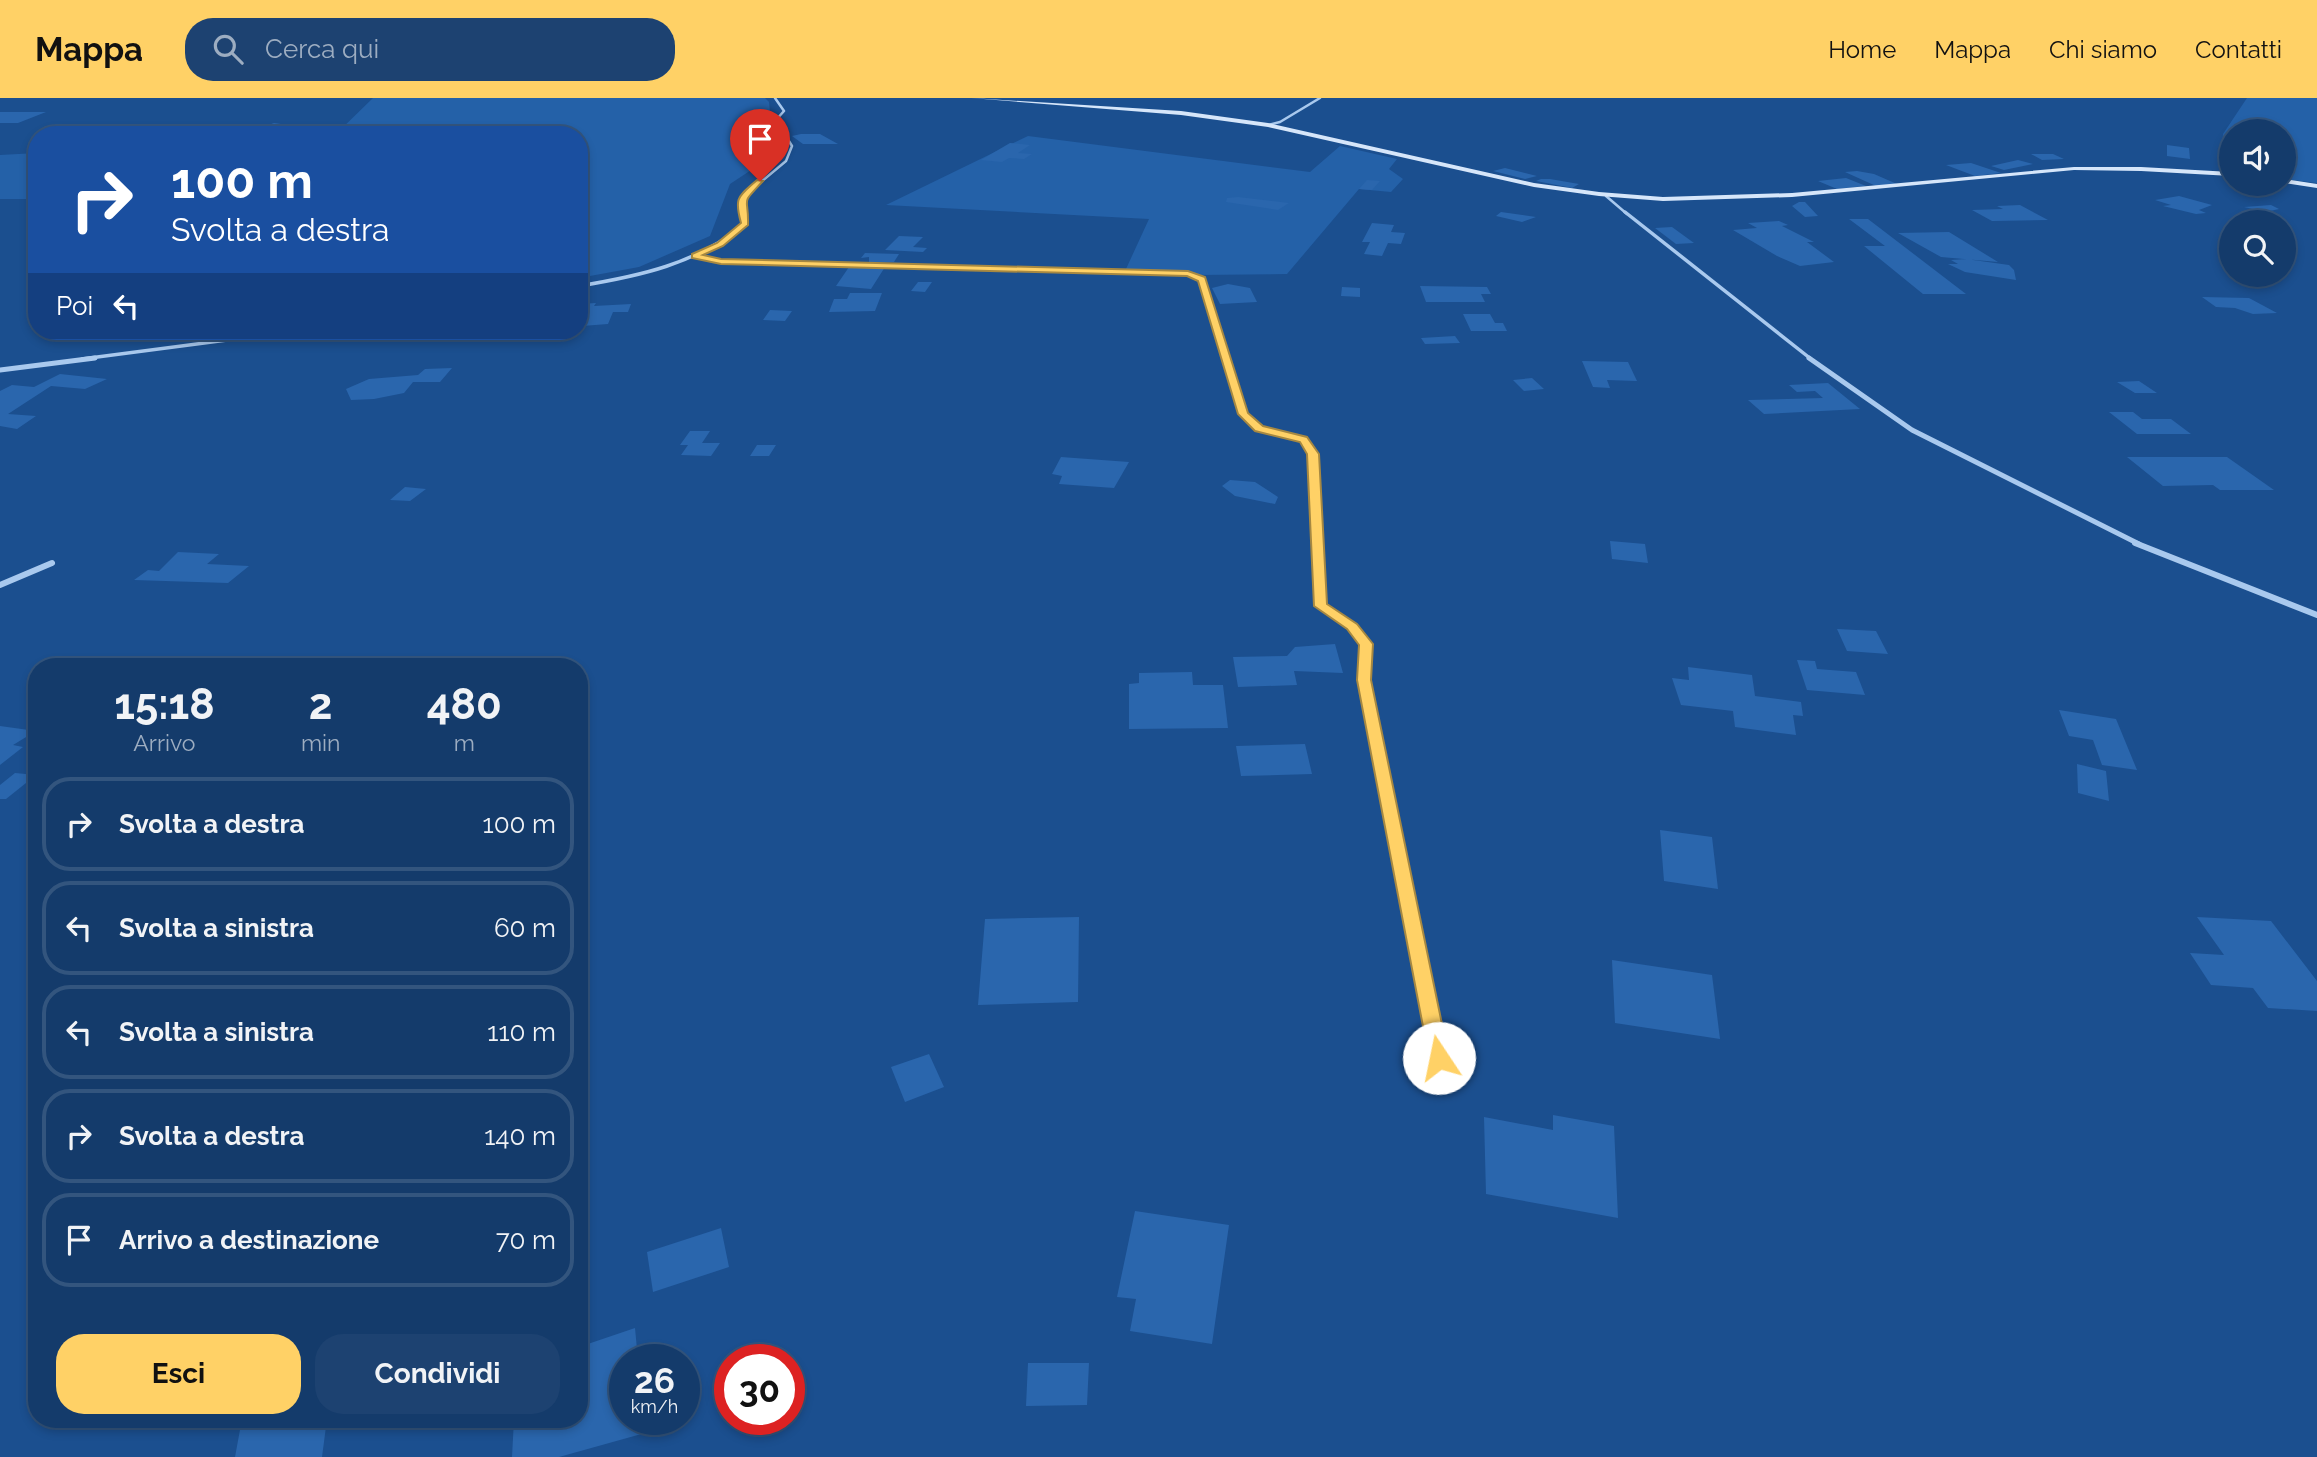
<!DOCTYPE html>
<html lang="it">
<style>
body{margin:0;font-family:Raleway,sans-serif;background:#1d4271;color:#f1f3f6;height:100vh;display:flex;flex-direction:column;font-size:26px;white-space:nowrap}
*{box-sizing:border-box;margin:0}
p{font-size:23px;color:#9dadc1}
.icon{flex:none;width:38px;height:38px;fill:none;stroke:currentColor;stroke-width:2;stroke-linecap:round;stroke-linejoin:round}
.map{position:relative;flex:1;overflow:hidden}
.details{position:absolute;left:28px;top:560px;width:560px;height:770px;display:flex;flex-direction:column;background:#143b6b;border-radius:28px;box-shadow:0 4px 10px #0003,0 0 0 2px #33557e}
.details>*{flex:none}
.banner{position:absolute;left:28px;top:28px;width:560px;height:214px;border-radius:28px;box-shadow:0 4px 10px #0003,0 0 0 2px #33557e;background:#1a4fa0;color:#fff;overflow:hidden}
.controls{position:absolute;left:2219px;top:21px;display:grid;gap:14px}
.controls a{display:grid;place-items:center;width:77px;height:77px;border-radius:50%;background:#143b6b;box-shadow:0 4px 10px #0003,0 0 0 2px #33557e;font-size:35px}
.speed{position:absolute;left:609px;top:1246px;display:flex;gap:14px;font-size:35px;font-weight:700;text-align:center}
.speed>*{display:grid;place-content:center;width:91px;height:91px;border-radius:50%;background:#143b6b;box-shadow:0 4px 10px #0003,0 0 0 2px #33557e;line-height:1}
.speed small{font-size:18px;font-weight:400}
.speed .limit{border:10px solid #d22;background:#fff;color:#111}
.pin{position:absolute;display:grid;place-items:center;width:60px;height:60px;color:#fff;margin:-72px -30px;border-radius:50% 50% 50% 0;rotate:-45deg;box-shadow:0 0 7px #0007}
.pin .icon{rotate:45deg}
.me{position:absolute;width:77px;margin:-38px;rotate:349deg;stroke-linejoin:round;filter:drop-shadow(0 0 5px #0008)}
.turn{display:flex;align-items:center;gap:24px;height:147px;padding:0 28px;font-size:32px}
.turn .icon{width:91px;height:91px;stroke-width:2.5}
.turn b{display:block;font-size:49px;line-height:60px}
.then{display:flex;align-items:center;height:66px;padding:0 28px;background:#0003;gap:14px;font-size:26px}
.eta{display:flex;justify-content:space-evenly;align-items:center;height:119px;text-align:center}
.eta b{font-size:42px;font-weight:700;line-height:49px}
.button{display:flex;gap:14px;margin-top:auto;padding:14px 28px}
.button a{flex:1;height:80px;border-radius:28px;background:#ffd166;color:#111;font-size:28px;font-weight:700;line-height:80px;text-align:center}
.button a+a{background:#1d4271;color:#f1f3f6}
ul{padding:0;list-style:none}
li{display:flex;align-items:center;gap:21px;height:94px;margin:0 14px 10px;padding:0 14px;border:4px solid #33557e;border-radius:28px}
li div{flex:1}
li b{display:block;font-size:26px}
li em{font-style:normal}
header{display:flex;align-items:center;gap:42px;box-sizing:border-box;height:98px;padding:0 35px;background:#ffd166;color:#111}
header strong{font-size:33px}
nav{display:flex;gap:38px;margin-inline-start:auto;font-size:24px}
.search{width:490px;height:63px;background:#1d4271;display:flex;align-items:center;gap:18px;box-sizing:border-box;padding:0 24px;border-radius:28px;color:#9dadc1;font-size:26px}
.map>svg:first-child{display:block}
.green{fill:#2461a8}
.building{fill:#2a66ad}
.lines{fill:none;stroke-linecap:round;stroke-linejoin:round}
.minor-far4{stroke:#a9c9ee;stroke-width:2.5}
.minor-far3{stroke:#a9c9ee;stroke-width:3.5}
.minor-far2{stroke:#a9c9ee;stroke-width:5}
.minor-far1{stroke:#a9c9ee;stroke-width:6}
.minor{stroke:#a9c9ee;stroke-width:8}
.secondary{fill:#d6e6fa;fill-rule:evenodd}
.route{fill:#ffd166;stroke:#a68842;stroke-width:2}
</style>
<header>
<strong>Mappa</strong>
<div class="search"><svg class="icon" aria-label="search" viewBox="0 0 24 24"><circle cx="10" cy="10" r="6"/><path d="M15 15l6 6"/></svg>Cerca qui</div>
<nav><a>Home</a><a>Mappa</a><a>Chi siamo</a><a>Contatti</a></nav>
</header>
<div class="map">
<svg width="2317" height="1359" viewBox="0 0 2317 1359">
<rect width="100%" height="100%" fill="#1b4f8f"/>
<path class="green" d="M373,0H765L769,4L774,57L730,86L710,138L639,169L579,180V37H335Z
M2247,0H2317V85L2284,81V33H2231V75L2220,74L2223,36Z
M1028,38L1310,74L1340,48L1397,61L1389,71L1403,81L1391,94L1359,91L1287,176L1196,177L1126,171L1149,121L886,107Z
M37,55V62L33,64L37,65V101H0V57Z"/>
<path class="building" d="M0,14H46L18,25H0Z
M274,25L302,29L310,30L273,36L252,33Z
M801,36H820L838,46H803L792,38Z
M1010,45L1030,47L1018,55L1032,56L1024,61L1009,60L1002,64L981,62Z
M2167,47L2189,50L2190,61L2167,58Z
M2031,56H2053L2064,61L2042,62Z
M2018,62L2033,66L2004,72L1991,68Z
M1971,65L2001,75L1975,78L1946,67Z
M1505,70L1537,78L1525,81L1493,73Z
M1857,73L1874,76L1897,86L1876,88L1845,74Z
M1846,80L1866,88L1837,91L1818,83Z
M1541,81H1550L1579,86L1572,90L1536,83Z
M1367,82L1380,83L1372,92L1359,91Z
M2179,98L2212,107L2199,112L2206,115L2196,116L2163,108L2171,107L2155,102Z
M1238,99L1289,105L1278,112L1226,104L1227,100Z
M1799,104H1805L1818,118L1805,119L1792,108Z
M2020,107L2048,122L1992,123L1972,112L2003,111L1997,108Z
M2271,107L2279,111L2270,113L2280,117L2244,109Z
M1501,114L1536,119L1522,124L1496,118Z
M1849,121H1868L1966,196H1923L1864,148H1885Z
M1779,123L1788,127L1782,128L1814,144H1807L1834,164L1800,168L1777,158L1733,132L1757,130L1748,125Z
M1372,125L1394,127L1391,134L1405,135L1401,146L1388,145L1382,158L1364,156L1370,144H1362Z
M1672,129L1694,145L1676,146L1655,130Z
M1949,134L1998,164L1941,159L1898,135Z
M899,138L923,139L913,149L927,150L923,154L885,152Z
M865,155L899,156L894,164H869V159L861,160Z
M1966,161L2009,167L2014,172L2016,182L1965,174L1948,166H1958L1951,162Z
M849,169H885L871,191L836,188Z
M918,184H932L925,194L911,193Z
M1228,186L1250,190L1257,204L1220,206L1212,190Z
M1420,188L1487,189L1491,196H1481L1485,204H1426Z
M1342,189L1360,190V199L1341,198Z
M850,195H882L875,213L829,214L834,201H847Z
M2202,199L2249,200L2277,215L2253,216L2235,210L2216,209Z
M596,205L594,208L631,206L628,214H613L608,226L582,228L584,223L579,224V206Z
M770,212L792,213L785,223L763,222Z
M1463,216H1490L1495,225H1503L1507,233H1471Z
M1455,238L1460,245L1425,246L1421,240Z
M1582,263L1628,264L1637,283L1607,282L1610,290L1593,289Z
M452,270L440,284H413L404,295L374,301L351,302L346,291L369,281L418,277L425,271Z
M60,276L107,281L85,291L51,288L8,316L36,318L17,331L0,328V293L12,287L34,289Z
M1532,280L1544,291L1524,293L1513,282Z
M2139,283L2157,295H2135L2117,284Z
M1828,285L1860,311L1764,316L1748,302L1823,300L1815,293L1797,294L1789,287Z
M2109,314H2133L2142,321H2171L2191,336H2137Z
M690,333H710L702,345H720L711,358L681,357L688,347H680Z
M757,347H776L769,358H750Z
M1061,359L1129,364L1114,390L1059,386L1062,378L1052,376Z
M2127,359H2227L2274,392H2220L2213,387L2163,388Z
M1230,382L1255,384L1278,399L1275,406L1235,398L1222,388Z
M405,389L426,391L410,403L390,402Z
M1610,443L1645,446L1648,465L1612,461Z
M178,454L219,456L207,466L249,468L228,485L134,482L148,472L159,473Z
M1837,531L1876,533L1888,556L1847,553Z
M1335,546L1343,575L1294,573L1297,587L1238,589L1233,559L1287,558L1295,549Z
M1797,562L1815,563L1817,571L1856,574L1865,597L1807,592Z
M1688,569L1752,577L1755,598L1801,604L1803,618L1793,617L1796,637L1735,629L1733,613L1681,607L1672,580L1689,582Z
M1192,574L1193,587H1223L1228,630L1129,631V586L1139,585V575Z
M2059,612L2116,621L2137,672L2102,667L2093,642L2069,638Z
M0,628L36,633L13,647L23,649L0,667Z
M1305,646L1312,676L1241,678L1236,648Z
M2077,666L2106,673L2109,703L2078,695Z
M15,675L36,677L6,701H0V687Z
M1660,732L1712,739L1718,791L1664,783Z
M1079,819L1078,904L978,907L985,821Z
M2197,819L2271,823L2317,883V913L2268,910L2253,890L2211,887L2190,855L2224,857Z
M1612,862L1712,877L1720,941L1615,925Z
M929,956L944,989L905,1004L891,969Z
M1553,1017L1614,1028L1618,1120L1486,1096L1484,1019L1553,1032Z
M1135,1113L1229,1127L1212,1246L1130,1233L1136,1201L1117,1199Z
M721,1130L729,1169L653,1194L647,1154Z
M635,1230L638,1262H625V1321H643L645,1335L559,1359H512L514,1321H579V1249Z
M1028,1265H1089L1087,1307L1026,1308Z
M242,1321H327L322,1359H235Z"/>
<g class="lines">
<path class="minor-far4" d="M1268,27L1280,24L1320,0
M1606,98L1627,116
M742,116V100L786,63L792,48L776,22L784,13L775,0"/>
<path class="minor-far3" d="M1625,114L1811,261
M695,158L721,164L1188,176L1202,181L1226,261
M579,188C640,178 696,166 745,126L742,114
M82,261L296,233"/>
<path class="minor-far2" d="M1226,260L1243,316L1259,331L1304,341L1313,356L1318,446
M1809,260L1912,332L2139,446
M0,272L95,260"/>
<path class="minor-far1" d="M1318,445L1321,507L1352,529L1366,546L1364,582L1384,682
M2135,445L2317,517
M0,487L52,465"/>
<path class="minor" d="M1383,680L1439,960"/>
<path class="secondary" d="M971,0L1181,13L1268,25L1534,85L1599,94L1663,99L1792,95L2074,69H2141L2231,74V78L2141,73L2074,72L1792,99L1663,103L1599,98L1534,89L1268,29L1181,17Z
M2284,81L2317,86V90L2284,85Z"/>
</g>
<path class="route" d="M757,82L763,83C739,109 749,96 748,127L723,148L703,157L721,161L1188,173L1205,179L1248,315L1263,328L1307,339L1319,356L1327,506L1357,526L1373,546L1371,582L1449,960L1446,966H1432L1429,960L1357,582L1359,547L1347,531L1314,508L1307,356L1300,344L1255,333L1238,316L1198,183L1187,178L721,166L692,160V156L717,145L741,125C734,99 738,99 757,82Z"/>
</svg>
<div class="controls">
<a><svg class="icon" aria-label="sound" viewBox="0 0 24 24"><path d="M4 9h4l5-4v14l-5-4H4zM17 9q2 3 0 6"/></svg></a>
<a><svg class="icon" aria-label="search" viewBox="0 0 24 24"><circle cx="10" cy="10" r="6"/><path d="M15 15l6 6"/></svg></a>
</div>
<div class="speed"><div>26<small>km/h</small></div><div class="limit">30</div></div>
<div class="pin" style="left:760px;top:83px;background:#d93025"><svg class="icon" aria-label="arrive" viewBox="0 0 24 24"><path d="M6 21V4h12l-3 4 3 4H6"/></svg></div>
<svg class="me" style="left:1439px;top:960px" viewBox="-20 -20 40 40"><circle r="19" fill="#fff"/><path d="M0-13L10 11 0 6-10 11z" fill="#ffd166"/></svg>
<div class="banner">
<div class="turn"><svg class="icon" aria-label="right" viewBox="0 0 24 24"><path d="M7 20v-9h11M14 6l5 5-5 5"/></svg><div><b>100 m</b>Svolta a destra</div></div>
<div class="then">Poi<svg class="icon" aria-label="left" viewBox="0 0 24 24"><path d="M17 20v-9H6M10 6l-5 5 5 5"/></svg></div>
</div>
<section class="details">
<div class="eta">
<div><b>15:18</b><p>Arrivo</p></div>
<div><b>2</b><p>min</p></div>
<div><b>480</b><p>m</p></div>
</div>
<ul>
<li><svg class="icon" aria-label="right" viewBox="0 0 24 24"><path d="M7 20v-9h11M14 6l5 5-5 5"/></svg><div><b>Svolta a destra</b></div><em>100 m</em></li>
<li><svg class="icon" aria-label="left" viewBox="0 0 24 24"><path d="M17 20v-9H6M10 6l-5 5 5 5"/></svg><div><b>Svolta a sinistra</b></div><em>60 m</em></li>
<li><svg class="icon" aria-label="left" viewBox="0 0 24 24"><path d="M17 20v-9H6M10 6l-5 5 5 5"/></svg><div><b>Svolta a sinistra</b></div><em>110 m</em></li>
<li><svg class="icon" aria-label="right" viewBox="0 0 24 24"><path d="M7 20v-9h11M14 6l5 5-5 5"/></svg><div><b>Svolta a destra</b></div><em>140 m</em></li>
<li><svg class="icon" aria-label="arrive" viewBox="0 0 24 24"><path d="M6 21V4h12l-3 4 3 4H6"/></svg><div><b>Arrivo a destinazione</b></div><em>70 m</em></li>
</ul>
<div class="button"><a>Esci</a><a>Condividi</a></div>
</section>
</div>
